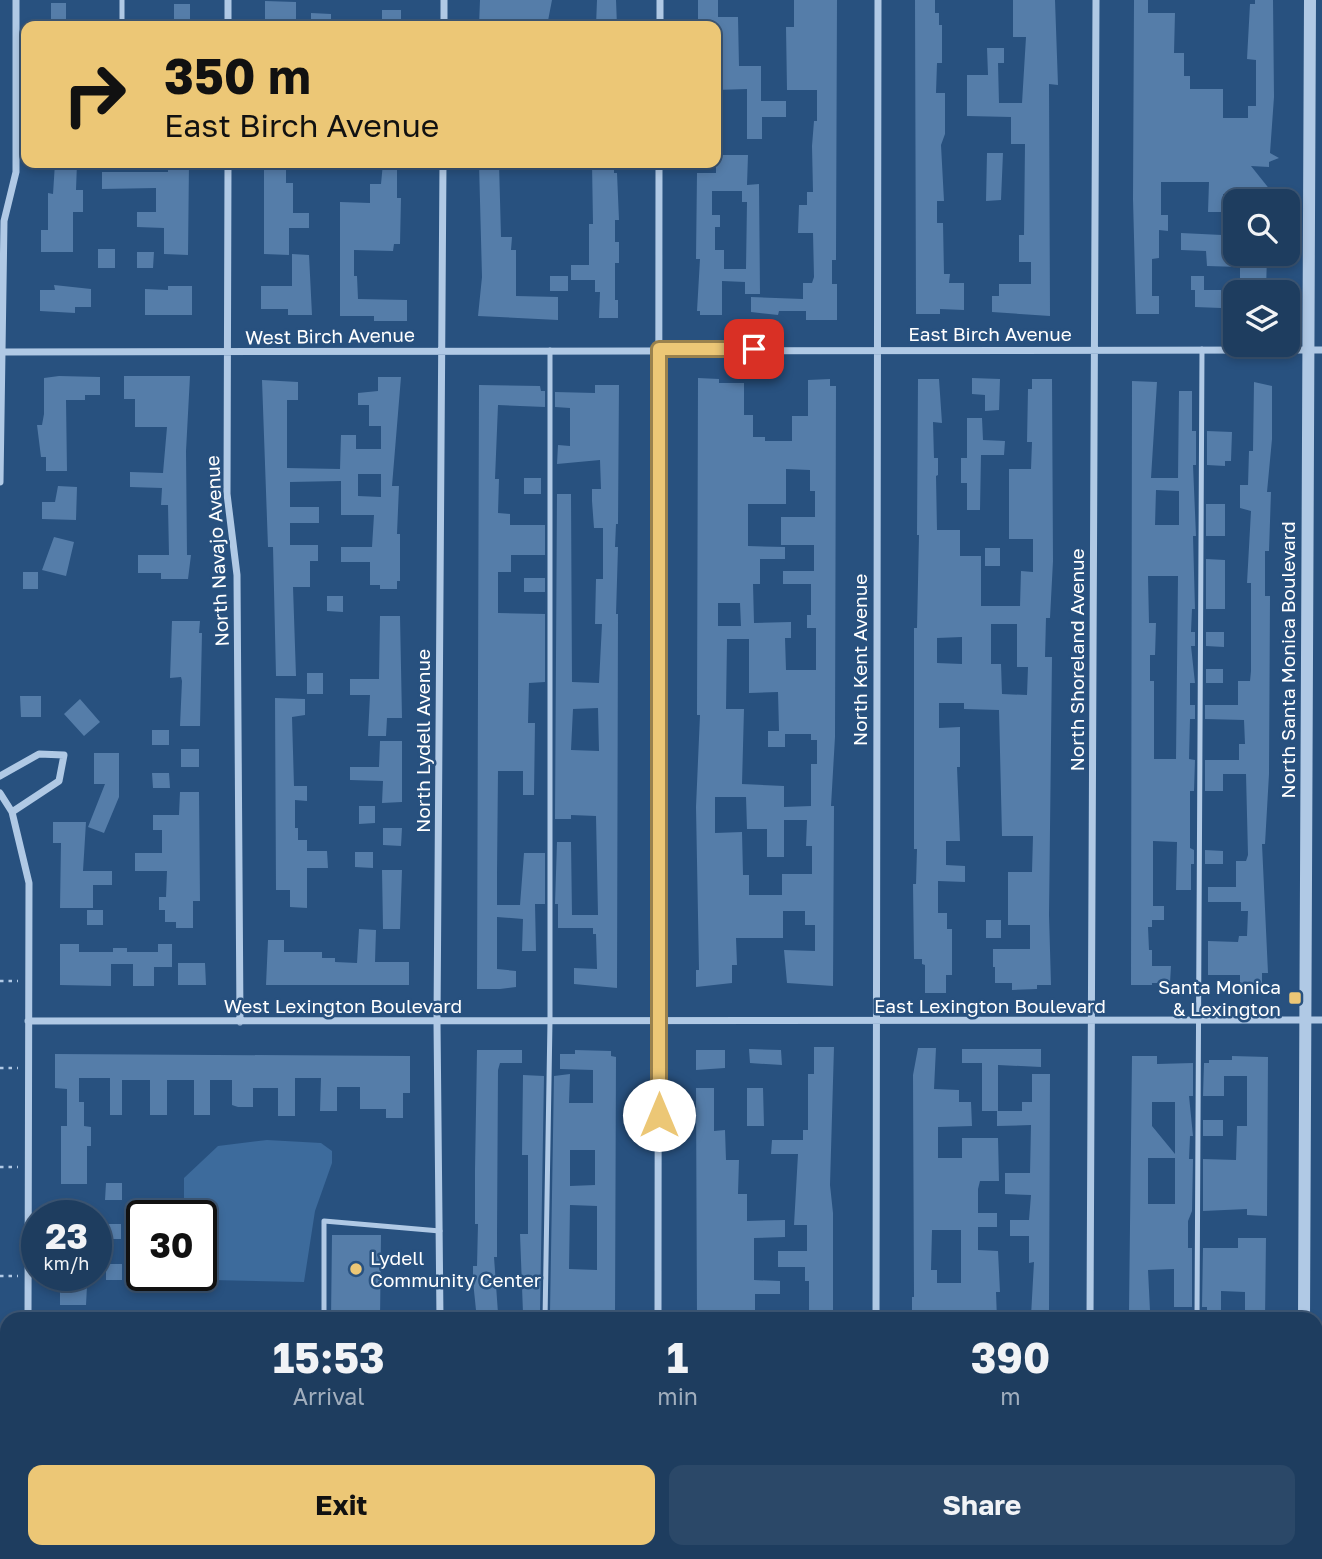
<!DOCTYPE html>
<style>
body{margin:0;font-family:"Golos Text",sans-serif;background:#2b4868;color:#f1f3f6;height:100vh;display:flex;flex-direction:column;font-size:26px;white-space:nowrap}
*{box-sizing:border-box;margin:0}
p{font-size:23px;color:#a1aebd}
.icon{flex:none;width:38px;height:38px;fill:none;stroke:currentColor;stroke-width:2;stroke-linecap:round;stroke-linejoin:round}
.map{position:relative;flex:1;overflow:hidden}
.details{position:absolute;left:0px;top:1312px;width:1323px;height:247px;display:flex;flex-direction:column;background:#1e3d5f;border-radius:21px 21px 0 0;box-shadow:0 4px 10px #0003,0 0 0 2px #3c5674}
.details>*{flex:none}
.banner{position:absolute;left:21px;top:21px;width:700px;height:147px;border-radius:14px;box-shadow:0 4px 10px #0003,0 0 0 2px #3c5674;background:#ecc776;color:#111;overflow:hidden}
.buttons{position:absolute;left:1223px;top:189px;display:grid;gap:14px}
.buttons a{display:grid;place-items:center;width:77px;height:77px;border-radius:14px;background:#1e3d5f;box-shadow:0 4px 10px #0003,0 0 0 2px #3c5674;font-size:35px}
.speed{position:absolute;left:21px;top:1200px;display:flex;gap:14px;font-size:35px;font-weight:700;text-align:center}
.speed>*{display:grid;place-content:center;width:91px;height:91px;border-radius:50%;background:#1e3d5f;box-shadow:0 4px 10px #0003,0 0 0 2px #3c5674;line-height:1}
.speed small{font-size:18px;font-weight:400}
.speed .limit{border:4px solid #111;border-radius:10px;background:#fff;color:#111}
.pin{position:absolute;display:grid;place-items:center;width:60px;height:60px;color:#fff;margin:-30px;border-radius:14px;box-shadow:0 4px 10px #0006}
.me{position:absolute;width:77px;margin:-38px;rotate:0deg;stroke-linejoin:round;filter:drop-shadow(0 0 5px #0008)}
.turn{display:flex;align-items:center;gap:24px;height:147px;padding:0 28px;font-size:32px}
.turn .icon{width:91px;height:91px;stroke-width:2.5}
.turn b{display:block;font-size:49px;line-height:60px}
.eta{display:flex;justify-content:space-evenly;align-items:center;height:119px;text-align:center}
.eta b{font-size:42px;font-weight:700;line-height:49px}
.cta{display:flex;gap:14px;margin-top:auto;padding:14px 28px}
.cta a{flex:1;height:80px;border-radius:14px;background:#ecc776;color:#111;font-size:28px;font-weight:700;line-height:80px;text-align:center}
.cta a+a{background:#2b4868;color:#f1f3f6}
.map>svg:first-child{display:block}
.green{fill:#3d6b9c}
.building{fill:#557da9;fill-rule:evenodd}
.lines{fill:none;stroke-linecap:round;stroke-linejoin:round}
.path{stroke:#b0c9e5;stroke-width:2.5;stroke-dasharray:3.5 5;stroke-linecap:butt}
.service{stroke:#b0c9e5;stroke-width:5}
.minor{stroke:#b0c9e5;stroke-width:7}
.tertiary{stroke:#b0c9e5;stroke-width:12}
.route-casing{stroke:#99814d;stroke-width:18}
.route{stroke:#ecc776;stroke-width:12}
.poi-dot{fill:#ecc776;stroke:#28517f;stroke-width:2.5}
.labels{text-anchor:middle;stroke-width:5;stroke-linejoin:round;paint-order:stroke}
.street-label{font-size:19px;fill:#fff;stroke:#28517f}
.poi-label{font-size:19px;fill:#fff;stroke:#28517f;text-anchor:end}
</style>
<div class="map">
<svg width="1322" height="1559" viewBox="0 0 1322 1559">
<rect width="100%" height="100%" fill="#28517f"/>
<path class="green" d="M267,1140L321,1143L332,1151V1163L315,1211L304,1282L213,1280L201,1270V1216H184V1178L218,1146Z"/>
<path class="building" d="M480,0H552L547,26H479Z
M597,0H616L617,26H596Z
M698,0H718V17H738L739,66H761V101H786V117H762V139H747V89L716,90V26H698Z
M794,0H837L836,260H832V284H837V320H806V311H779L778,315L751,312V297L803,299V283H812L814,277L813,233H798L799,205H807V192H813L812,146L814,121H817V90H787L786,27H794Z
M915,0H935V13H939V25H942V63H937L936,93H945V134L941,145L944,201H937V223H943L944,274H950L949,283H964V310L940,309V314H916Z
M1013,0H1055L1058,85L1049,84L1050,316L992,312V296H999V284H1031V262H1019V235H1024L1025,144H1011V117L967,116V75H988L987,48H1004V63H998L999,103H1022L1026,37H1013Z
M1134,0H1148V13H1175L1174,53H1184V76H1190V89H1223V118H1248V106H1256V60L1247,59L1250,4H1255V0H1273L1274,97L1270,153L1279,158L1269,162V167L1251,166L1271,191V201H1247V195L1223,194V212H1208L1209,182H1161V215H1168V231L1159,230V258L1152,259V296H1159V314H1136L1133,199Z
M265,1L296,2V23H265Z
M51,3H66V23H51Z
M174,4H190V23H174Z
M382,10H401V26H382Z
M311,13L331,14V26H311Z
M987,153H1003L1001,200L986,201Z
M716,155H748L747,185L759,184L760,294H745V282L722,281V315H700V311H697L700,259H696L697,173H716ZM712,191H742V202H747L746,269H724V250H715V227H720V215H712Z
M55,163H77L76,190H83V212H73V252H41V230H48V193L53,194Z
M168,163H189L188,255L164,254V228L137,227V212H156V188L102,189V172H168Z
M264,163H286V183H293V213H309V228H289V255L264,254Z
M383,163H397V198H401L400,244H394L393,251L354,250V276H357L358,299L407,300V321H374V316H340V202L370,203V184H381Z
M479,163H499L501,237H512L511,250H516V296L558,297V320L478,316L482,277Z
M592,163H614V173H617L619,220H615V242H619V263H615V300H618V318H599L600,292H595V280H571V265H589V224H593Z
M1181,233L1222,235L1221,252L1267,254L1266,292H1240V267L1207,266L1206,251L1181,250Z
M98,249H115V268H98Z
M137,252H154L153,268H137Z
M292,254L309,255L312,315H288V309H261V286H292Z
M550,276H568V291H550Z
M1191,276H1204V290H1221V308L1195,307V290H1201H1191Z
M54,285L91,289V307H75V313L40,311V290H55Z
M168,286H192V315H145V289L168,290Z
M59,376L100,377V395H85V400H66L67,471H46V457H41L37,425H42L44,414V378Z
M124,376H190L186,451L187,555H191L188,579H161V573H138V555H169L168,505H161L162,488L130,487V472L163,473L167,427H135V399H124Z
M378,377H401L392,486H399L397,534H400V581H397V589H380V585H370V562H341V547H372L374,515H341V481L290,482V507H319V523H290V545H318V561H310V587H293L296,676H276L273,547H268L262,380L298,382V400H287V468L340,469L341,435H356V449H381V426H369V405H358V393L378,391ZM358,474H381V497L358,496Z
M698,378L719,379V383H744V415H753V437H765V441H792V416H808V380L830,379V386H836L835,737L831,806H834L833,986L787,983L784,950L815,951V925H805V911H783V938H736L737,965H732V983L696,987V970H699L696,807L700,715H697ZM786,469L810,470V491H815V517H781V545H814V571H783V584H811V615H807V628H816V670H786L785,638H791V622L754,623L753,584H760V559H785V547L748,546V504H786ZM718,603H740L741,626H718ZM727,639H749V693L778,692L779,731H768V747H785V734H811V740H817V764H811V806L784,807V786L742,784L744,709H726ZM715,797H746L747,829H767V857H784V820H807L806,846H812V874H782V895H749V875H743L742,832L715,833Z
M972,378L1000,379L999,410L985,411V395L972,394Z
M918,379H939L942,423L933,422L934,458H938V475L936,476L937,530H960V556H981V606H1020L1021,571L1033,572V539H1009V469H1031L1032,442H1027L1028,389H1032V379H1052L1053,561L1050,618H1046L1045,657H1052L1049,915L1051,985H1037V989L1012,990V983H995V967H993V949H1030V925H1008V872H1032L1033,836H1002L999,710L964,709V703H939V728L960,727V767H957L960,841H946V865L965,866V882L938,881V913H947V929H952V975H946V993H925V965L922,964V959H914L913,884H916L917,849H914V628H917L919,535H917ZM991,624H1017V667H1028L1027,695L1002,694L1001,664H991ZM962,637V664L937,663V638Z
M1132,381L1157,382L1151,478H1178L1179,391H1192V431H1196V465H1193L1196,536H1193L1195,609H1192L1191,632H1195V646H1191L1195,683H1190V705H1195V719H1190L1189,759L1195,760L1194,791H1190V848L1194,850V864H1191V890H1176L1177,842L1153,841V906H1164V920H1152V927H1148L1149,950H1152V966H1171L1170,983H1152V985H1131ZM1156,490L1179,491V525H1155ZM1148,576H1178L1176,759H1154V681H1150V655H1155L1156,623H1149Z
M1254,382L1272,386V439L1267,492H1271L1269,551H1265V596H1270L1269,774L1265,844H1262L1268,973H1262V985H1240V975H1208V941L1238,942L1239,936H1247L1248,911H1241V902H1208V887H1236V861H1246L1248,855L1246,774H1223V791H1205V760H1239V744H1245L1244,720L1205,719V705H1238V681H1250L1251,671V583H1247L1251,511L1240,508V485H1248L1249,451H1253Z
M479,385L540,386L541,391H545V407L498,405L495,479H499L498,513L510,514V525H545V555H511V572H498V613L545,614V682L529,683L528,723H535L534,795H523V771H498L497,873V905H520L524,853H545V904H535L536,951H522L523,919L497,917V969L516,971V987L500,989H477Z
M595,385H619L618,524H616L615,547H618L616,614H618L617,988L574,984V968L597,969L596,934H593V928H558V904H555L557,842H571L572,915H598L596,816L571,815V819H555L557,494H571L572,682L599,683L602,624H595L596,579H603V528H594L592,501V489H601L600,460L557,464L558,445L570,446V408L555,407V392L595,393ZM598,708L599,751L571,750L573,709Z
M967,418H982L983,440L1005,441L1004,455H981L980,510H967V483H961V458H967Z
M1207,431L1232,432L1231,461H1225V466L1207,465Z
M524,478H541V494H524Z
M58,486L77,487L76,520L42,519V502H55Z
M1206,504H1225V536H1206Z
M54,537L74,542L66,576L42,570Z
M985,548H1000V566H985Z
M1206,559L1225,560V609H1206Z
M23,572H38V589H23Z
M524,578H545V592H524Z
M327,596H343V612L327,611Z
M380,616H400L402,718H387L386,736H368L370,695H350V679H379Z
M172,621H200L199,633H202L200,726H180L182,681L181,677L170,678Z
M1206,632H1224V647L1206,646Z
M1206,669H1223V683H1206Z
M307,673H323V694H307Z
M20,696H41V717H21Z
M275,698L305,699V715L292,717L294,786H307V801L295,800V828H298V840H307V851H327L328,868H307V908L290,907V890H276Z
M80,699L100,722L84,736L64,714Z
M152,730H169V745H152Z
M380,741H402V802L382,803L383,781L350,780V767H379Z
M181,749H199V767H181Z
M94,753H119V797L104,833L88,827L105,784H94Z
M152,773H169L170,788H153Z
M180,792H199L200,901H193V928H176V922H165V910H159V897H166L167,871H135V853H162V830H153V815H179Z
M359,806H375V823L359,824Z
M53,822H86L83,871H112V885H93V908H60L61,843H53Z
M383,828H402L401,846L383,845Z
M1205,850L1223,851V864H1205Z
M355,852H373V868L355,867Z
M382,870H402L400,929H383Z
M87,910H103V925H87Z
M986,920H1001V938H986Z
M359,929L376,930L375,962H409V985H266L268,940H284V952H322V958H335V962L357,963Z
M60,944H79V952H113V948H127V952H158V944H172V967H154V986H133V964H111V986L60,985Z
M178,963H205L206,985H178Z
M814,1047H834L830,1185L833,1213V1317H809V1281H805V1267H778V1251H807V1225H794L798,1154H771L772,1140H803V1130H808V1074H814Z
M918,1048H936L934,1089L959,1090V1102H971L972,1126L938,1127V1158H962V1138H998L999,1181H980L978,1189V1213H997V1227H978V1250L998,1251L1000,1292H996L997,1320L912,1316V1297H914L913,1075ZM932,1230H961V1283H937V1270H931Z
M749,1049L781,1050L782,1065L750,1063Z
M962,1049H1041V1067L998,1065V1111H982V1063H962Z
M477,1050H522V1063H500L498,1070L497,1234V1257H494L498,1313H494V1320H477L473,1281V1266H477L478,1224H475V1170Z
M575,1050L611,1051V1056L616,1057L615,1318H583V1312L550,1313L554,1076L570,1074L569,1103H593V1070L560,1069V1054H575ZM570,1150H595V1185L570,1186ZM570,1205L597,1206V1270L569,1269Z
M696,1050H725V1068L696,1070Z
M55,1054L410,1056V1093H403V1118H386V1109H360V1087H337V1111H320L321,1078H295V1116H278V1088H253V1107H238L232,1105V1080H210V1115H194V1080H167V1115H150V1080H122V1115H110V1078H79V1102H84V1126L91,1127V1146H87V1184H61V1126H67V1089L55,1088Z
M1132,1056H1157V1064L1193,1063V1096H1189L1193,1136H1190L1189,1159H1193L1192,1211L1188,1221V1248H1192V1307H1174V1269L1148,1270L1150,1311H1129ZM1152,1102H1175V1154L1152,1126ZM1148,1158H1175V1204H1148Z
M1232,1056L1268,1057L1267,1216L1247,1215V1209L1203,1211V1159L1236,1160L1237,1126H1247V1076H1224V1096H1203L1204,1063H1209V1060H1232Z
M1032,1074H1050L1049,1316H1031L1034,1262L1029,1263V1236H1010V1220H1029L1031,1195L1005,1194V1173H1030L1031,1125L997,1126V1111H1022V1102H1032Z
M523,1075L544,1076L540,1313H523L520,1234H528V1155H522Z
M696,1088H714V1131L725,1130L726,1160H739L738,1194H747V1221L785,1220V1237L754,1238V1280L780,1281V1294H755V1320H741V1315L697,1319Z
M747,1088H763L764,1126H747Z
M1203,1120H1223V1136H1203Z
M106,1183H122V1200H105Z
M104,1224H121V1239H104Z
M332,1235H381L380,1320H331Z
M1238,1238H1266L1265,1320H1245V1292L1221,1291V1319L1207,1320V1307H1202L1203,1248H1238Z
M106,1264H122V1280H106Z
M60,1286H87L86,1305H60Z"/>
<g class="lines">
<path class="path" d="M0,981H18
M0,1068H18
M0,1167H18
M0,1276H18
M0,1401H7"/>
<path class="service" d="M122,26V0
M324,1320V1221L440,1231
M545,1320L550,1021V350
M1197,1320L1202,349
M1316,1384H1322"/>
<path class="minor" d="M444,0V26
M228,26V0
M660,26V0
M228,163L227,494L237,575L240,1022
M3,352L1322,350
M0,482L4,221L16,172V0
M0,776L39,754L64,755L59,781L12,812
M0,793L12,812L29,883L28,1320
M28,1021L1322,1020
M440,1320L437,1022L443,163
M658,1320L659,163
M876,1320L878,0
M1090,1320L1096,0
M1316,1493H1322
M0,1494H7
M440,1552V1559
M657,1552V1559
M873,1559V1552
M1090,1559V1552"/>
<path class="tertiary" d="M1304,1320L1310,0
M1303,1552V1559"/>
</g>
<g class="lines">
<defs>
<path id="route" d="M659,1115V349H754"/>
</defs>
<use href="#route" class="route-casing"/>
<use href="#route" class="route"/>
</g>
<g class="poi-dot">
<rect x="1288" y="991" width="14" height="14" rx="3.5"/>
<circle cx="356" cy="1269" r="7"/>
</g>
<g class="labels">
<g class="street-label">
<text x="990" y="341">East Birch Avenue</text>
<text transform="translate(330 336) rotate(-1)" y="7">West Birch Avenue</text>
<text transform="translate(217 551) rotate(-93)" y="7">North Navajo Avenue</text>
<text transform="translate(860 660) rotate(-90)" y="7">North Kent Avenue</text>
<text transform="translate(1077 660) rotate(-90)" y="7">North Shoreland Avenue</text>
<text transform="translate(1288 660) rotate(-90)" y="7">North Santa Monica Boulevard</text>
<text transform="translate(423 741) rotate(-90)" y="7">North Lydell Avenue</text>
<text x="343" y="1013">West Lexington Boulevard</text>
<text x="990" y="1013">East Lexington Boulevard</text>
</g>
<g class="poi-label">
<text x="1281" y="994">Santa Monica<tspan x="1281" dy="22">&amp; Lexington</tspan></text>
<text x="370" y="1265" text-anchor="start">Lydell<tspan x="370" dy="22">Community Center</tspan></text>
</g>
</g>
</svg>
<div class="buttons">
<a><svg class="icon" aria-label="search" viewBox="0 0 24 24"><circle cx="10" cy="10" r="6"/><path d="M15 15l6 6"/></svg></a>
<a><svg class="icon" aria-label="layers" viewBox="0 0 24 24"><path d="M12 4l9 5-9 5-9-5zM3 14l9 5 9-5"/></svg></a>
</div>
<div class="speed"><div>23<small>km/h</small></div><div class="limit">30</div></div>
<div class="pin" style="left:754px;top:349px;background:#d93025"><svg class="icon" aria-label="arrive" viewBox="0 0 24 24"><path d="M6 21V4h12l-3 4 3 4H6"/></svg></div>
<svg class="me" style="left:659px;top:1115px" viewBox="-20 -20 40 40"><circle r="19" fill="#fff"/><path d="M0-13L10 11 0 6-10 11z" fill="#ecc776"/></svg>
<div class="banner">
<div class="turn"><svg class="icon" aria-label="right" viewBox="0 0 24 24"><path d="M7 20v-9h11M14 6l5 5-5 5"/></svg><div><b>350 m</b>East Birch Avenue</div></div>
</div>
<section class="details">
<div class="eta">
<div><b>15:53</b><p>Arrival</p></div>
<div><b>1</b><p>min</p></div>
<div><b>390</b><p>m</p></div>
</div>
<div class="cta"><a>Exit</a><a>Share</a></div>
</section>
</div>
